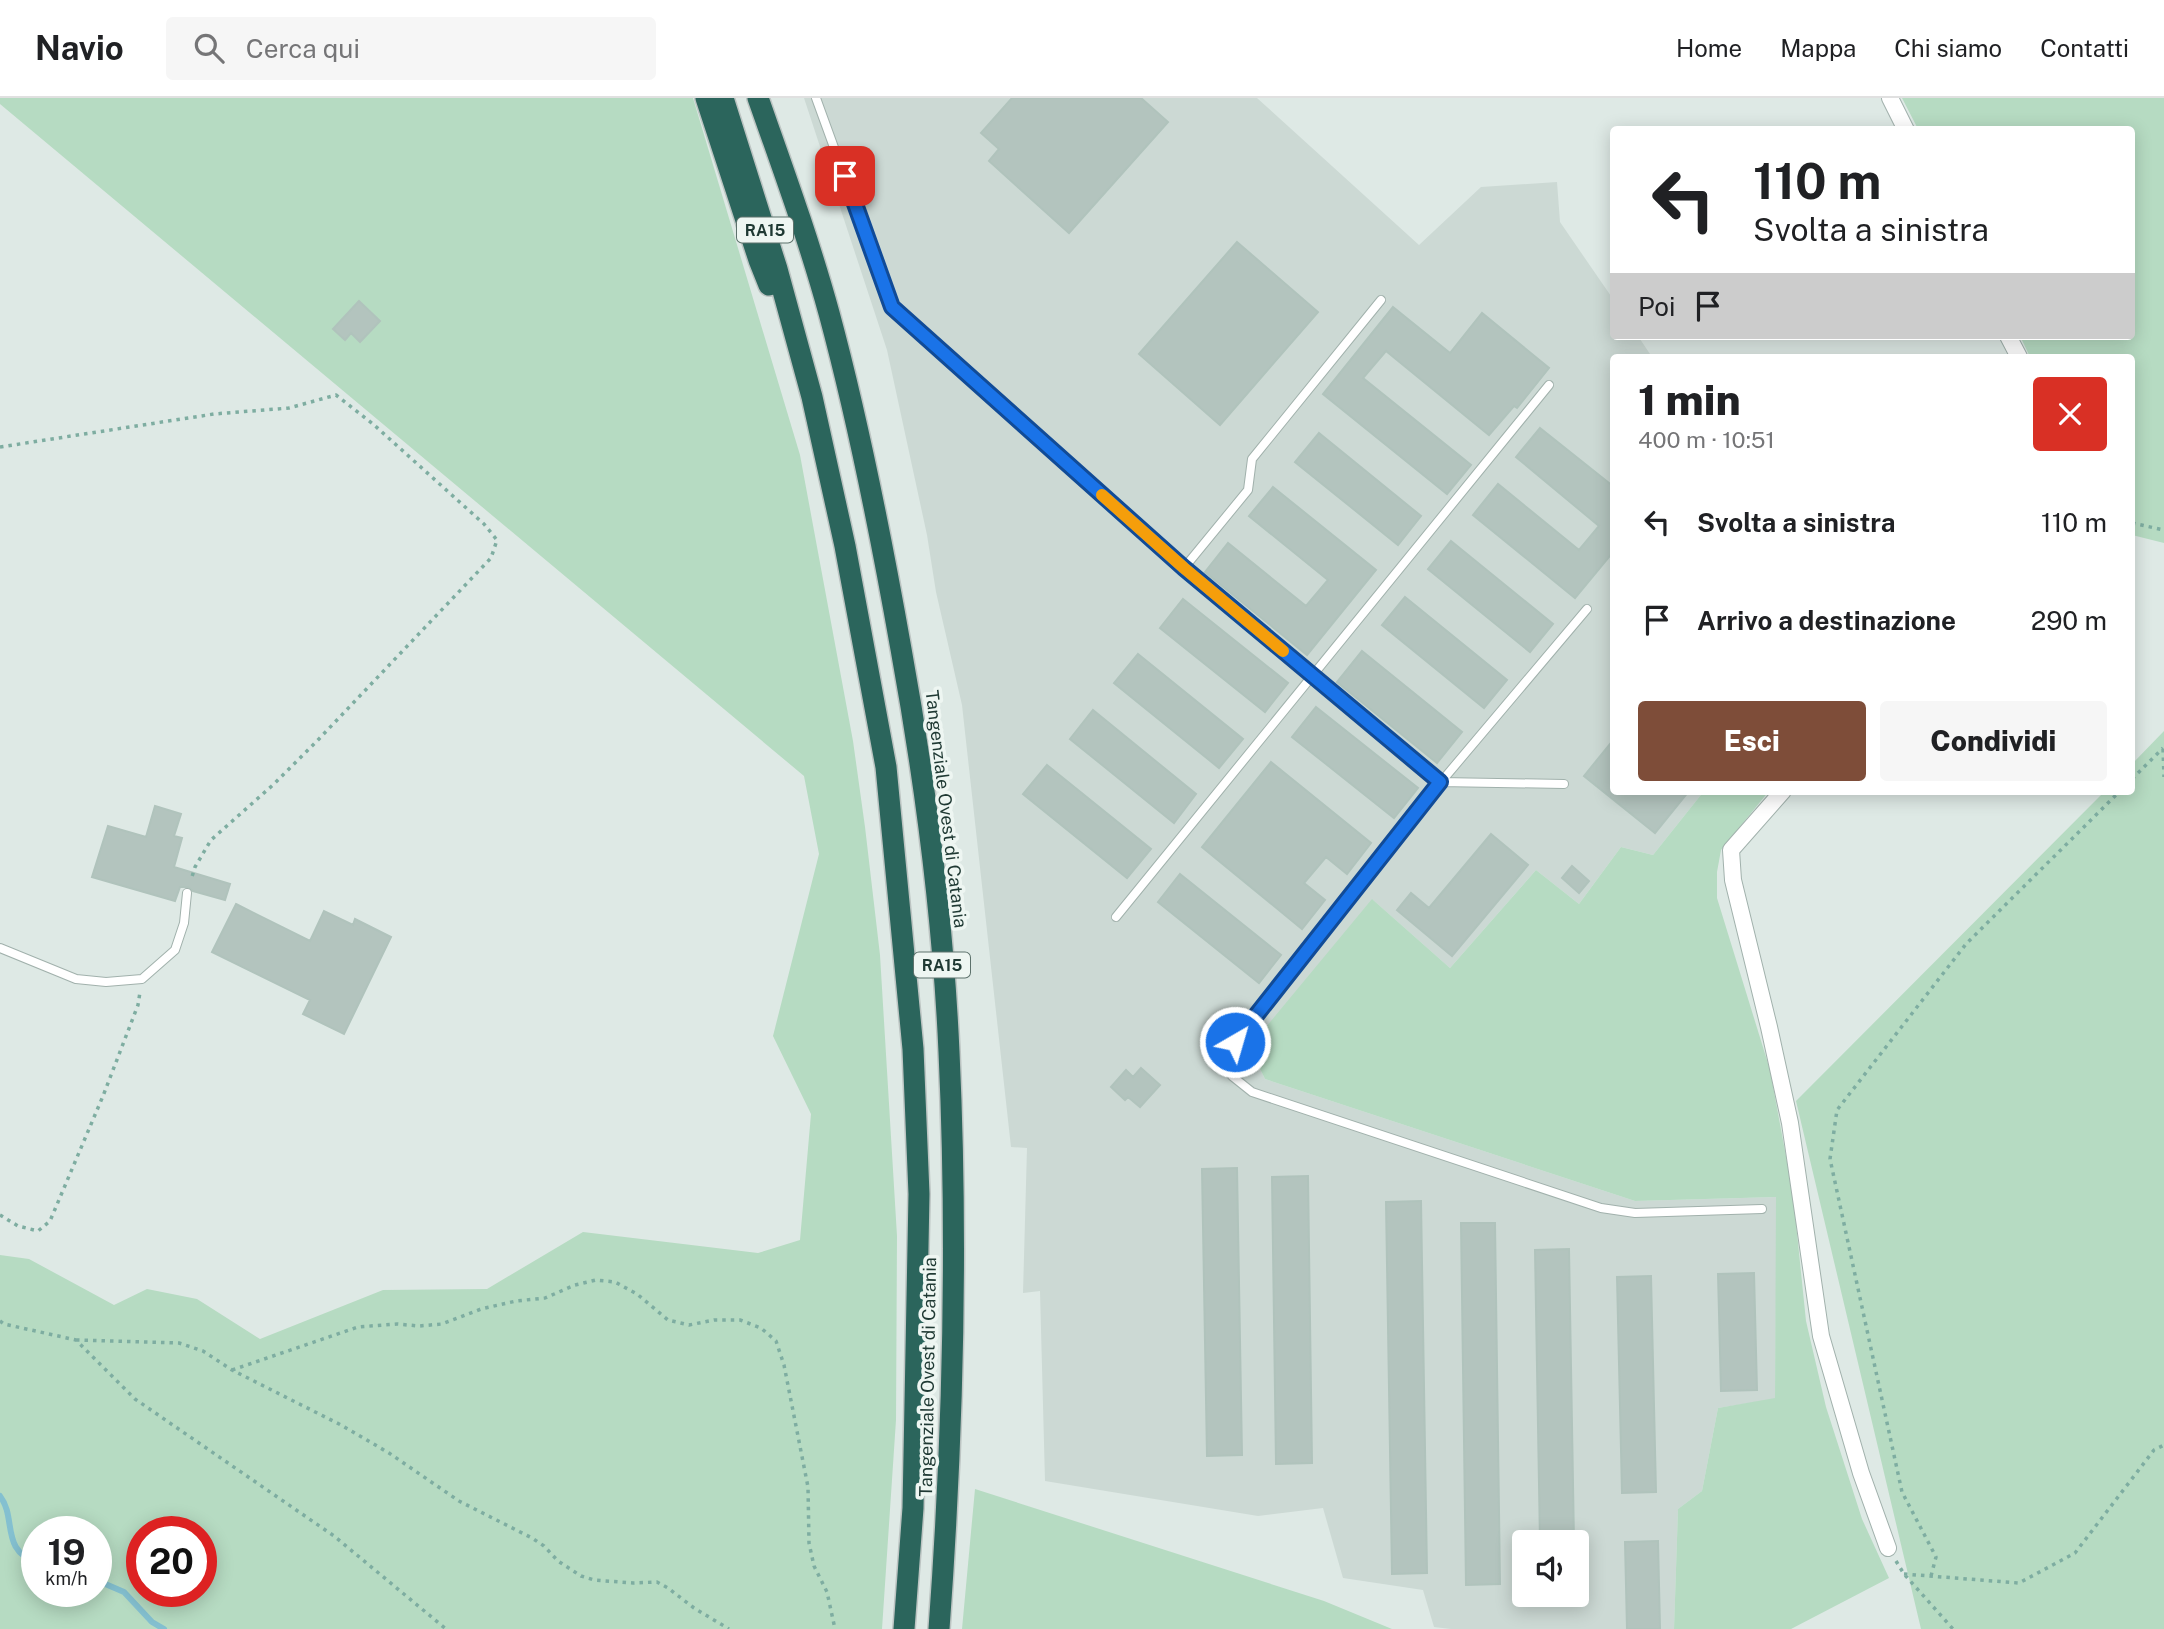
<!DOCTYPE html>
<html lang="it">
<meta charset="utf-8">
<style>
body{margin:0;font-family:"Public Sans",sans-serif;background:#f6f6f6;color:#202124;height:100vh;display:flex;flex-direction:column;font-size:26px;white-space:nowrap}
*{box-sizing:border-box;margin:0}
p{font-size:23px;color:#757577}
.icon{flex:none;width:38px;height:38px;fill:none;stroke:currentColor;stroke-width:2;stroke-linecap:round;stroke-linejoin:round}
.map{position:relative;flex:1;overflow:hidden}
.side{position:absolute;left:1610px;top:256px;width:525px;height:441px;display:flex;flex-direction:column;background:#fff;border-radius:7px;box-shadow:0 4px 18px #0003}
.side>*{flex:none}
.guide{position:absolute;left:1610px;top:28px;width:525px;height:214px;border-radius:7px;box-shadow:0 4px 18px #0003;background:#fff;color:#202124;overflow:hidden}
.buttons{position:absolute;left:1512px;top:1432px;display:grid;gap:14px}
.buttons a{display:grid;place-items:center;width:77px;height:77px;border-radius:7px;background:#fff;box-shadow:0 4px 18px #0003;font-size:35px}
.speed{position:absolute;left:21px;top:1418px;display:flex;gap:14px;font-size:35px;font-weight:700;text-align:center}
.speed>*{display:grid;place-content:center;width:91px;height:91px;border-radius:50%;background:#fff;box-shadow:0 4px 18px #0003;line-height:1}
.speed small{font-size:18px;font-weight:400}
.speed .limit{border:10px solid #d22;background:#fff;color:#111}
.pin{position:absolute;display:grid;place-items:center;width:60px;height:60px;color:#fff;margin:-30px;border-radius:14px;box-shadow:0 4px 10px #0006}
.me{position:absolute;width:77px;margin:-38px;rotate:38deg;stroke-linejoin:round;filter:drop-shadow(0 0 5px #0008)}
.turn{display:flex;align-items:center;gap:24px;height:147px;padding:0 28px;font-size:32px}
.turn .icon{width:91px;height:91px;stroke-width:2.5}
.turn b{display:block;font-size:49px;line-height:60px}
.then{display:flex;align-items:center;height:66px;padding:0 28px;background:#0003;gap:14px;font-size:26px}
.round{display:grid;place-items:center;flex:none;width:74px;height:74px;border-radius:7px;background:#f6f6f6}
.headline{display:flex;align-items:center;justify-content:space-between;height:119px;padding:0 28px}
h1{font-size:42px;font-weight:800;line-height:52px}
.action{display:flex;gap:14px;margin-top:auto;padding:14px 28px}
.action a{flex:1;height:80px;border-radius:7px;background:#7e4d39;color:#fff;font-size:28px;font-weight:800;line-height:80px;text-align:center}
.action a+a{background:#f6f6f6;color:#202124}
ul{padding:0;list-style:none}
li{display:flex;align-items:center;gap:21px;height:98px;padding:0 28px}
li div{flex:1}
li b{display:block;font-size:26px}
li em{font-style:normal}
header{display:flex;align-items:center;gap:42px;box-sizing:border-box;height:98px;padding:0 35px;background:#fff;border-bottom:2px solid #e0e0e0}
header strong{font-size:33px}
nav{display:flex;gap:38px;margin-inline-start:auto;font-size:24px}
.search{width:490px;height:63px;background:#f6f6f6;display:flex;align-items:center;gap:18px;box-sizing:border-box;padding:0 24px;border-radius:7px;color:#757577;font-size:26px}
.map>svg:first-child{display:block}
.built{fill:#ccd9d4;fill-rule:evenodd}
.green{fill:#b6dbc2;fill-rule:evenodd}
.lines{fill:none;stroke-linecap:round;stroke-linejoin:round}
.stream{stroke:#84c0d0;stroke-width:6}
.building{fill:#b3c4be;stroke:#b0c3bc;stroke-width:2}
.lane-casing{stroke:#a1b1ac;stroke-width:10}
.street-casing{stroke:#a1b1ac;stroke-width:18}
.highway-casing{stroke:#bcc4c2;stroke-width:24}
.path{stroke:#7eada1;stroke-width:3.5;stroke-dasharray:3.5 5;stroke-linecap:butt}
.lane{stroke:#fff;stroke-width:8}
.street{stroke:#fff;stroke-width:16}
.highway{stroke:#2b655c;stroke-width:21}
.route-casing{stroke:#114b97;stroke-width:18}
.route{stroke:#1a73e8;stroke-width:12}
.slow{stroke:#f59e0b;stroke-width:12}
.labels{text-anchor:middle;stroke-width:7;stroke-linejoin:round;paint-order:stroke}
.shield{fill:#eef6f2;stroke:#5d726c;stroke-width:2}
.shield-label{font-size:16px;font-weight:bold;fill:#1f3933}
.street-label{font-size:18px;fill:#1f3933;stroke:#eef6f2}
</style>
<header>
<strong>Navio</strong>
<div class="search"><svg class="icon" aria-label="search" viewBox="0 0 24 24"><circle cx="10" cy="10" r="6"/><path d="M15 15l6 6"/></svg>Cerca qui</div>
<nav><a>Home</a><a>Mappa</a><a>Chi siamo</a><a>Contatti</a></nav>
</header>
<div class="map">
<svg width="2164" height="1531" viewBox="0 0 2164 1531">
<rect width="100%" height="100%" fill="#dee9e5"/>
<path class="built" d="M804,0H1257L1419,147L1481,89L1557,84L1560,124L1613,201L1614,238H1638L1652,259H1614V693H1704L1653,757L1621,749L1579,806L1536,772L1450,870L1373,802L1256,963L1265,981L1635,1103L1777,1099L1775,1301L1718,1310L1702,1393L1678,1411L1674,1531H1451L1434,1529L1423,1492L1343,1480L1323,1410L1258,1418L1045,1383L1040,1193L1023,1195L1027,1050L1011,1049L962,607L936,494L927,437L887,252ZM1524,1444H1577V1496H1524Z"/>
<path class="green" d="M0,0H693L800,357L853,643L865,729L880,857L897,1138L896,1322L882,1531H0V1157L29,1161L114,1207L147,1191L197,1201L260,1241L383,1192L487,1191L583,1134L758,1155L800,1142L811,1016L773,938L819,756L804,678L0,6ZM37,1433H96V1493H37ZM142,1433H201V1493H142Z
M1902,0H2164V445L2132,437V259H2030L2020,238H2132V32L1918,31Z
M2164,633V1531H1921L1796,1003L2105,693H2132V666Z
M1704,693H1769L1721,752L1717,774V800L1770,972L1793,1096L1806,1223L1826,1309L1862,1421L1889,1480L1791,1531H1674L1678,1411L1702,1393L1718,1310L1775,1300L1776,1099L1635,1103L1265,981L1256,963L1261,935L1372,801L1450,870L1536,772L1579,806L1621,749L1653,757Z
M975,1391L1324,1503L1392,1531H962Z"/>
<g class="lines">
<path class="stream" d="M0,1398C17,1420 0,1453 37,1464
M96,1482L124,1494L152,1524L164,1531"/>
</g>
<path class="building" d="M1012,0H1141L1168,24L1069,135L989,63L999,51L981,35Z
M1237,144L1318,214L1220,327L1139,256Z
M359,203L380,223L360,244L351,235L345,242L333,231Z
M1393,209L1450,255L1482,215L1549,270L1517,310L1514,308L1489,337L1386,253L1363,280L1471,367L1447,396L1323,296Z
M1540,330L1614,389V453L1575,500L1473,417L1498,386L1579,452L1599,428L1516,359Z
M1319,335L1421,418L1398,447L1295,364Z
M1273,389L1376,472L1307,557L1205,474L1228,445L1306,508L1328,482L1249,418Z
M1451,443L1553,526L1530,554L1428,471Z
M1405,499L1507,582L1484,610L1382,527Z
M1183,501L1288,585L1265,614L1160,530Z
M1362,553L1462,634L1437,665L1337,584Z
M1138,556L1243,641L1219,670L1114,585Z
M1316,609L1418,690L1394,720L1292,639Z
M1093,612L1196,696L1174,725L1070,641Z
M1614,641V693H1689L1655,735L1584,678Z
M1271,664L1371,745L1347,776L1326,759L1304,785L1325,802L1302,831L1202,749Z
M1047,667L1151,751L1127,780L1023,696Z
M155,708L181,716L174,738L182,740L174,769L230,786L225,802L193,793L188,789H180L175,803L92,779L108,728L146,739Z
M1491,736L1528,767L1452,858L1397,812L1411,795L1429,810Z
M1572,768L1589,783L1579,795L1562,780Z
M1180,776L1281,857L1259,885L1158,804Z
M236,806L310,843L324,813L353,827L355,821L391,839L344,936L303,916L310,902L212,854Z
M1141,970L1160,987L1140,1009L1128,999L1125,1002L1111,989L1126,972L1133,979Z
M1237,1070L1242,1357L1207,1358L1202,1071Z
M1308,1078L1312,1365L1276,1366L1272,1079Z
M1421,1103L1427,1475L1392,1476L1386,1104Z
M1461,1125H1495L1500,1486L1466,1487Z
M1569,1151L1574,1444H1540L1535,1152Z
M1754,1175L1757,1292L1721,1293L1718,1176Z
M1651,1178L1656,1394L1622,1395L1617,1179Z
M1658,1443L1660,1531H1627L1625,1444Z"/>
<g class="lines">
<defs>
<path id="lane" d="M816,0L892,209L1184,470L1440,684L1564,686
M1184,470L1248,392L1252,361L1381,202
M1587,511L1430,697L1235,944L1230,963L1232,978L1252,994L1601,1110L1635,1115L1762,1111
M1116,819L1549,287
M0,850L76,881L106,884L142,881L175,852L184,825L187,795"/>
<path id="street" d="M1890,0L1906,32
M2008,238L2019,259
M1783,693L1731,752L1733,782L1769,929L1790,1025L1821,1238L1861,1375L1888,1450"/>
<path id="highway" d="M706,0L759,162L769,187
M723,0L777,171L812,299L845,448L886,669L913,951L919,1096L913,1410L904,1531
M758,0C783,71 809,142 829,215C859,326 881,438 901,551C925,683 943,819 949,954C958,1146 953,1339 939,1531"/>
</defs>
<use href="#lane" class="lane-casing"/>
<use href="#street" class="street-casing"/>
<use href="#highway" class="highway-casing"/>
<path class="path" d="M0,349L214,316L289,310L336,297L373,326L484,426L497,442L491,460L317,643L274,686L211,742L195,769L191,782
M2132,425L2164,432
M2163,651L2164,679
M2132,681L2163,650
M0,1117L18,1128L38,1133L50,1123L103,998L138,907L140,894
M0,1223L4,1226L76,1242L135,1301L334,1438L446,1531
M76,1242L179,1245L203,1253L232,1272L341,1327L389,1355L459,1403L532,1440L544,1448L558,1463L581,1478L594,1482L633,1485L657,1484L668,1490L694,1510L729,1531
M232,1272L358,1229L397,1226L419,1228L442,1226L481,1211L516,1203L545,1200L575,1187L596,1182L615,1184L637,1196L668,1222L689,1227L714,1222H740L761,1230L776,1243L784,1267L808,1389L809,1445L814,1468L827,1494L835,1531
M1896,1463L1904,1476L1953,1531
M1904,1476L2019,1485L2075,1455L2154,1352L2164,1347
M1931,1478L1936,1459L1902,1394L1830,1061L1837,1012L1966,846L2120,693"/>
<use href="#lane" class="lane"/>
<use href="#street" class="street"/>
<use href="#highway" class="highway"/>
</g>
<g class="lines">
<defs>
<path id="route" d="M845,78L892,209L1184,470L1440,684L1235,944"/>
</defs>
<use href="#route" class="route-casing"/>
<use href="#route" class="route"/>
<path class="slow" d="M1102,397L1184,470L1283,553"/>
</g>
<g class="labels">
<g class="shield">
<rect x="737" y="119.5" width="56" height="25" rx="5"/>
<rect x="914" y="854.5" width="56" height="25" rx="5"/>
</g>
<g class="shield-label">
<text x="765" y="138">RA15</text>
<text x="942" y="873">RA15</text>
</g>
<g class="street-label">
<text transform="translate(946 711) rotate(83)" y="6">Tangenziale Ovest di Catania</text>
<text transform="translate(928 1279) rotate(-89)" y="6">Tangenziale Ovest di Catania</text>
</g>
</g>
</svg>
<div class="buttons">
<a><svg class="icon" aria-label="sound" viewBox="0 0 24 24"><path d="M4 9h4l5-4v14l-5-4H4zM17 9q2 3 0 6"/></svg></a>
</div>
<div class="speed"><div>19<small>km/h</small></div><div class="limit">20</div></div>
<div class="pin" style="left:845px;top:78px;background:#d93025"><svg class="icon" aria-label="arrive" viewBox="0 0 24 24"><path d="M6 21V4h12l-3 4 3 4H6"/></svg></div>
<svg class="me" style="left:1235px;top:944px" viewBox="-20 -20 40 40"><circle r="17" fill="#1a73e8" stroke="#fff" stroke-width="3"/><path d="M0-11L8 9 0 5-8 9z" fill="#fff"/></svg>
<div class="guide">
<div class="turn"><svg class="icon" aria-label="left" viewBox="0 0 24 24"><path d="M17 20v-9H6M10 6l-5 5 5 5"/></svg><div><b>110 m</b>Svolta a sinistra</div></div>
<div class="then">Poi<svg class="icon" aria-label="arrive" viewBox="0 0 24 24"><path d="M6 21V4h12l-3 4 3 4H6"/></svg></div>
</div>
<section class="side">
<div class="headline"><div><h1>1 min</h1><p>400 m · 10:51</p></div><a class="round" style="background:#d93025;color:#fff"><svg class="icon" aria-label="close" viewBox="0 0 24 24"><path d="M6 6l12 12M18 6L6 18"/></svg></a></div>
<ul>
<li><svg class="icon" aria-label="left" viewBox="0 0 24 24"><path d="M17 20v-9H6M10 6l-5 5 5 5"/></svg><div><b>Svolta a sinistra</b></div><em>110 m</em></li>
<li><svg class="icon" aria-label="arrive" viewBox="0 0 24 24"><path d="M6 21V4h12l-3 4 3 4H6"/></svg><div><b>Arrivo a destinazione</b></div><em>290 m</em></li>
</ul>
<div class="action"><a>Esci</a><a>Condividi</a></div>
</section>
</div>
